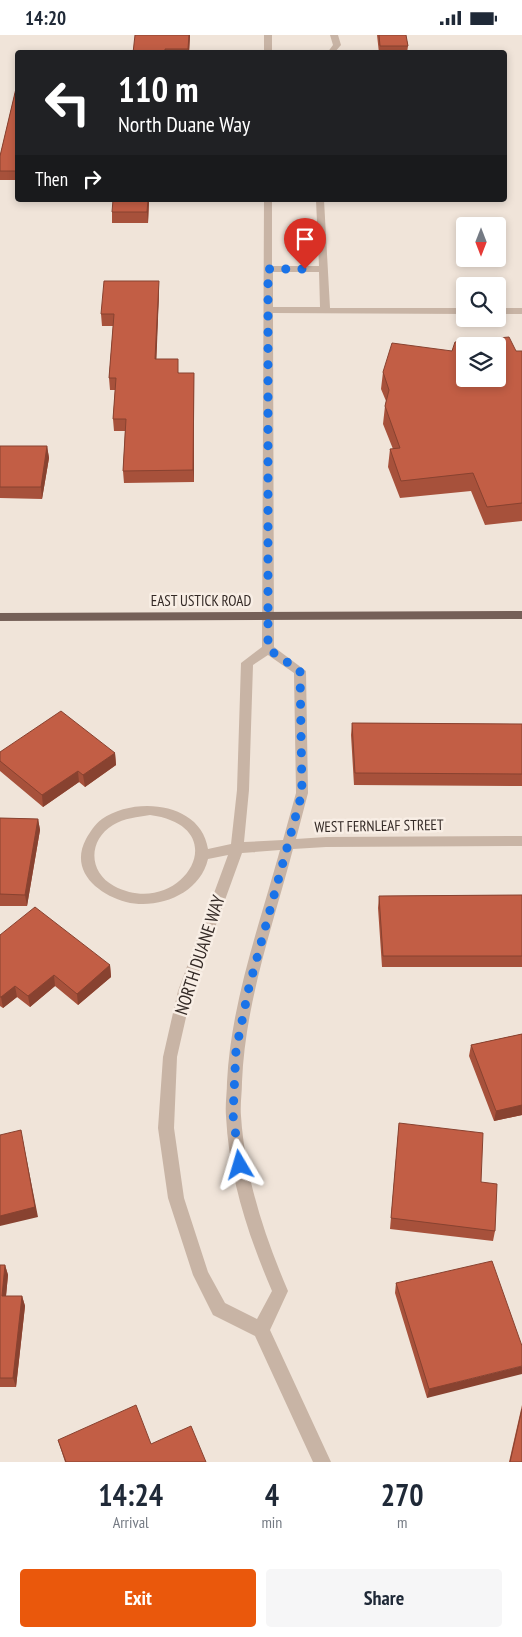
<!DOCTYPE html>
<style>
body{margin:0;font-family:"PT Sans Narrow",sans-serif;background:#f6f6f7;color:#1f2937;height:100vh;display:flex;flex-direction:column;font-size:19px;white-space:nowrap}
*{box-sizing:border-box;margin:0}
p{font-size:16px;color:#747a83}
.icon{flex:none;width:28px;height:28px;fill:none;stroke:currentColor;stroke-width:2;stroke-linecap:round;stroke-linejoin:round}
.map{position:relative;height:1427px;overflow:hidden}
.sheet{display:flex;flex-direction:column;background:#fff;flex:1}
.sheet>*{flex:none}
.guide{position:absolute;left:15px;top:15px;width:492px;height:152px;border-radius:5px;box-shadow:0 2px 8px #0003;background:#202124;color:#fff;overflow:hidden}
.needle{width:32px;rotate:180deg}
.controls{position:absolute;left:456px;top:182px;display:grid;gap:10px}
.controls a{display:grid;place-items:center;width:50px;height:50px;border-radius:5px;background:#fff;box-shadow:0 2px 8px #0003;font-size:25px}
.pin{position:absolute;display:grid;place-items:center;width:42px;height:42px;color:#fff;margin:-51px -21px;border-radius:50% 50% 50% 0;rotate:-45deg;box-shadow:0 0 5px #0007}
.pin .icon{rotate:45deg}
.me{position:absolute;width:55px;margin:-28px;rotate:353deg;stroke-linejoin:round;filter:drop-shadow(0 0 4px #0008)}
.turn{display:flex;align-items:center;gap:18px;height:105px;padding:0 20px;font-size:22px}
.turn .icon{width:65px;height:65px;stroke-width:2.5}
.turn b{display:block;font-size:35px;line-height:42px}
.then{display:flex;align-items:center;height:48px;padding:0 20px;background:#0003;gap:10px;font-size:19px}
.eta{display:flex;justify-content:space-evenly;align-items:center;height:85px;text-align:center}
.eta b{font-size:30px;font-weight:600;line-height:35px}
.button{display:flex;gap:10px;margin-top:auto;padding:10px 20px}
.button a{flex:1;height:58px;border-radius:5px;background:#ea580c;color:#fff;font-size:20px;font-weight:600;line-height:58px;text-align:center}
.button a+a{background:#f6f6f7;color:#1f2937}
.status{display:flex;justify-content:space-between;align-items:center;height:35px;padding:0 25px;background:#fff;direction:ltr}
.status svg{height:14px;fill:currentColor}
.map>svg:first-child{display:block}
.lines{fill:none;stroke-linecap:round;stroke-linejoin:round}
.minor{fill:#c8b4a5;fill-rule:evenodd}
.major{fill:#756058;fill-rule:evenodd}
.wall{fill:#a7513b}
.shaded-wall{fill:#884230}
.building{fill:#c25e45;stroke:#884230;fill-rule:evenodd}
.route{stroke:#1a73e8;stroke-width:9;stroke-dasharray:0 16.2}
.labels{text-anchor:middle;stroke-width:5;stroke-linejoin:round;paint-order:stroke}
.street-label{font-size:15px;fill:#342a26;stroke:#f8eee5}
.near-street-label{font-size:18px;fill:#342a26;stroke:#f8eee5}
</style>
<div class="status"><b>14:20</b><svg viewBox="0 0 49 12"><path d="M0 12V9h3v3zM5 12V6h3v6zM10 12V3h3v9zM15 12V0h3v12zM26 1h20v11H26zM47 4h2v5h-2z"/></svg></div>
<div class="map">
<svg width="522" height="1427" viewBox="0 0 522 1427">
<rect width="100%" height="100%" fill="#f0e4d9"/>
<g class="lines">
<path class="minor" d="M264,0H272V18H264Z
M330,0H338L341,10L334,18H327L333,10Z
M264,165H272V231H319L316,165H324L330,273H465V279L273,278L274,612L306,636L308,758L296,804L326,802L522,801V811L326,812L293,814C273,890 245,968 242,1047C242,1058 240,1070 241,1081C245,1142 264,1200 288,1256L270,1295L331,1427H313L255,1301L213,1280L193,1240L168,1163L158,1093L163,1022L178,956L228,820L208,824C200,859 158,875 126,867C98,859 69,836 86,804C90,797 95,789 102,784C135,761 201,767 208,814L231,809L237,755L241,628L262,612ZM273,237H319L320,272H273ZM268,620L294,638L296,758L283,805L244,807L249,755L253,630ZM150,780C239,792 180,886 114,851C88,837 88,805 113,790C124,783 138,782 150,780ZM280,815C259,891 231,968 227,1047C227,1058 225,1070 226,1081C229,1142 248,1200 272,1256L257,1284L225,1268L208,1237L184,1163L174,1093L177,1022L192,956L242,818Z
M498,273H522V279H498Z"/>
<path class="major" d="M522,576V584L0,586V578Z"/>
</g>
<path class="wall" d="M190,0L189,18H133Z
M377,0H406L408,11L407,18H379Z
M18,45V145H0V121Z
M149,165L148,188H112V177Z
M159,257L156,324L179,338H194V447L124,448L123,436L125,396H114L113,384L115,355H110L109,343L113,291H102L101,279Z
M452,316H522V486L485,490L471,456L400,463L388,432L390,414H393L383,389L385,371L386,366L381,354L383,337Z
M0,411H47L49,423L42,464L0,463Z
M352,688L522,689V751L354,750L351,700Z
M0,717L115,718L116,730L85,752L79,747L43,772L0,736Z
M0,783L38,784L40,795L27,871H0Z
M522,860V932H382L378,873L379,861Z
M0,900L110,930L111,942L78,970L55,951L30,972L17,962L3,973L0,971Z
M522,999V1080L494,1086L469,1021L471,1010Z
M399,1088L481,1147L495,1196L493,1206L390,1194Z
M0,1230H5L8,1240L6,1261H22L25,1271L16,1352H0Z
M396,1248L522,1311L427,1363L395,1258Z
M522,1370V1427H509Z
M58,1405L151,1409L206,1427H65Z"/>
<path class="shaded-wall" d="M189,0H190L189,18H188Z
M148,165H149L148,188L147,177Z
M159,246V257L156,336L155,324Z
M194,338V447L193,435Z
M47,411L49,423L42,464L41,452Z
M115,718L116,730L85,752L83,740Z
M78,736L79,747L43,772L42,760Z
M38,784L40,795L27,871L25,860Z
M110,930L111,942L78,970L77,959Z
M54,940L55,951L30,972L28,961Z
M15,951L17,962L3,973L1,962Z
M522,1070V1080L494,1086L496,1076Z
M23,1106L38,1182L0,1191V1181Z
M5,1230L8,1240L5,1271L2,1261Z
M22,1261L25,1271L16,1352L13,1343Z
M522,1331V1339L427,1363L429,1354Z"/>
<path class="building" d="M135,0H189L188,14H165V18H133Z
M379,0H406L408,11H380Z
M18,45V136H0V121Z
M113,165H148L147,177H112Z
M104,246H159L155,324H178V338H194L193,435L123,436L126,384H113L116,343H109L114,279H101Z
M509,302L516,316H522V468L487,472L473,438L401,446L390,414L400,413L385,371L389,355L383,337L392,308L452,316L455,307ZM465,311H498V344H465Z
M0,411H47L41,452H0Z
M61,676L115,718L83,740L78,736L42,760L0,726V717Z
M352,688L522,689V739L355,738Z
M0,783L38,784L25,860L0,859Z
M522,860V921H383L379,861Z
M35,872L110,930L77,959L54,940L28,961L15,951L1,962H0V900Z
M522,999V1070L496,1076L471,1010Z
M399,1088L483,1098L481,1147L497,1149L495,1196L391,1183Z
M21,1095L35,1172L0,1181V1100Z
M492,1226L522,1311V1331L429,1354L396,1248Z
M0,1230H5L2,1261H22L13,1343H0Z
M136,1370L151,1409L191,1391L206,1427H66L58,1405Z
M522,1374V1427H510Z"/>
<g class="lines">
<path class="route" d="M240,1130L233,1080L236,1015L249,952L302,758L300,636L268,614V234H305"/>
</g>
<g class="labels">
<g class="street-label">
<text x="201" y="571">EAST USTICK ROAD</text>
<text transform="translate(379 791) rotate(-1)" y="5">WEST FERNLEAF STREET</text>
</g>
<g class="near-street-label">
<text transform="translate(200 920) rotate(-72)" y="6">NORTH DUANE WAY</text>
</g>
</g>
</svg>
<div class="controls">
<a><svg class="needle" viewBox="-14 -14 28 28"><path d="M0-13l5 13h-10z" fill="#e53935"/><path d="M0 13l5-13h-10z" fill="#747a83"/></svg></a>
<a><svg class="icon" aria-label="search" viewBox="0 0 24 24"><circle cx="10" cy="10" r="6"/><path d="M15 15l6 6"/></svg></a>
<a><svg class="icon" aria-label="layers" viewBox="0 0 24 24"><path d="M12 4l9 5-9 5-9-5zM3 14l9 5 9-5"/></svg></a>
</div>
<div class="pin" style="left:305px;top:234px;background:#d93025"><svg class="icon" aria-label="arrive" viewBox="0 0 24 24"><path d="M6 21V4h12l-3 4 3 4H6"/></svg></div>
<svg class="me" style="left:240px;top:1130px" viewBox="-20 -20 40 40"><path d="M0-17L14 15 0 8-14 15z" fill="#1a73e8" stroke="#fff" stroke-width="4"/></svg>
<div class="guide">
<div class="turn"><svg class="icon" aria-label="left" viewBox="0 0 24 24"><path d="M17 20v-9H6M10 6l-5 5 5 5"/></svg><div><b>110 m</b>North Duane Way</div></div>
<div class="then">Then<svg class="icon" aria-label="right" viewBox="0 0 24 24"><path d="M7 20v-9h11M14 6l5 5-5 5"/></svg></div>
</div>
</div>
<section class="sheet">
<div class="eta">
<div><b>14:24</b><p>Arrival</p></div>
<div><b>4</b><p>min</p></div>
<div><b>270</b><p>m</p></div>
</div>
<div class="button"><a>Exit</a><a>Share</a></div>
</section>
